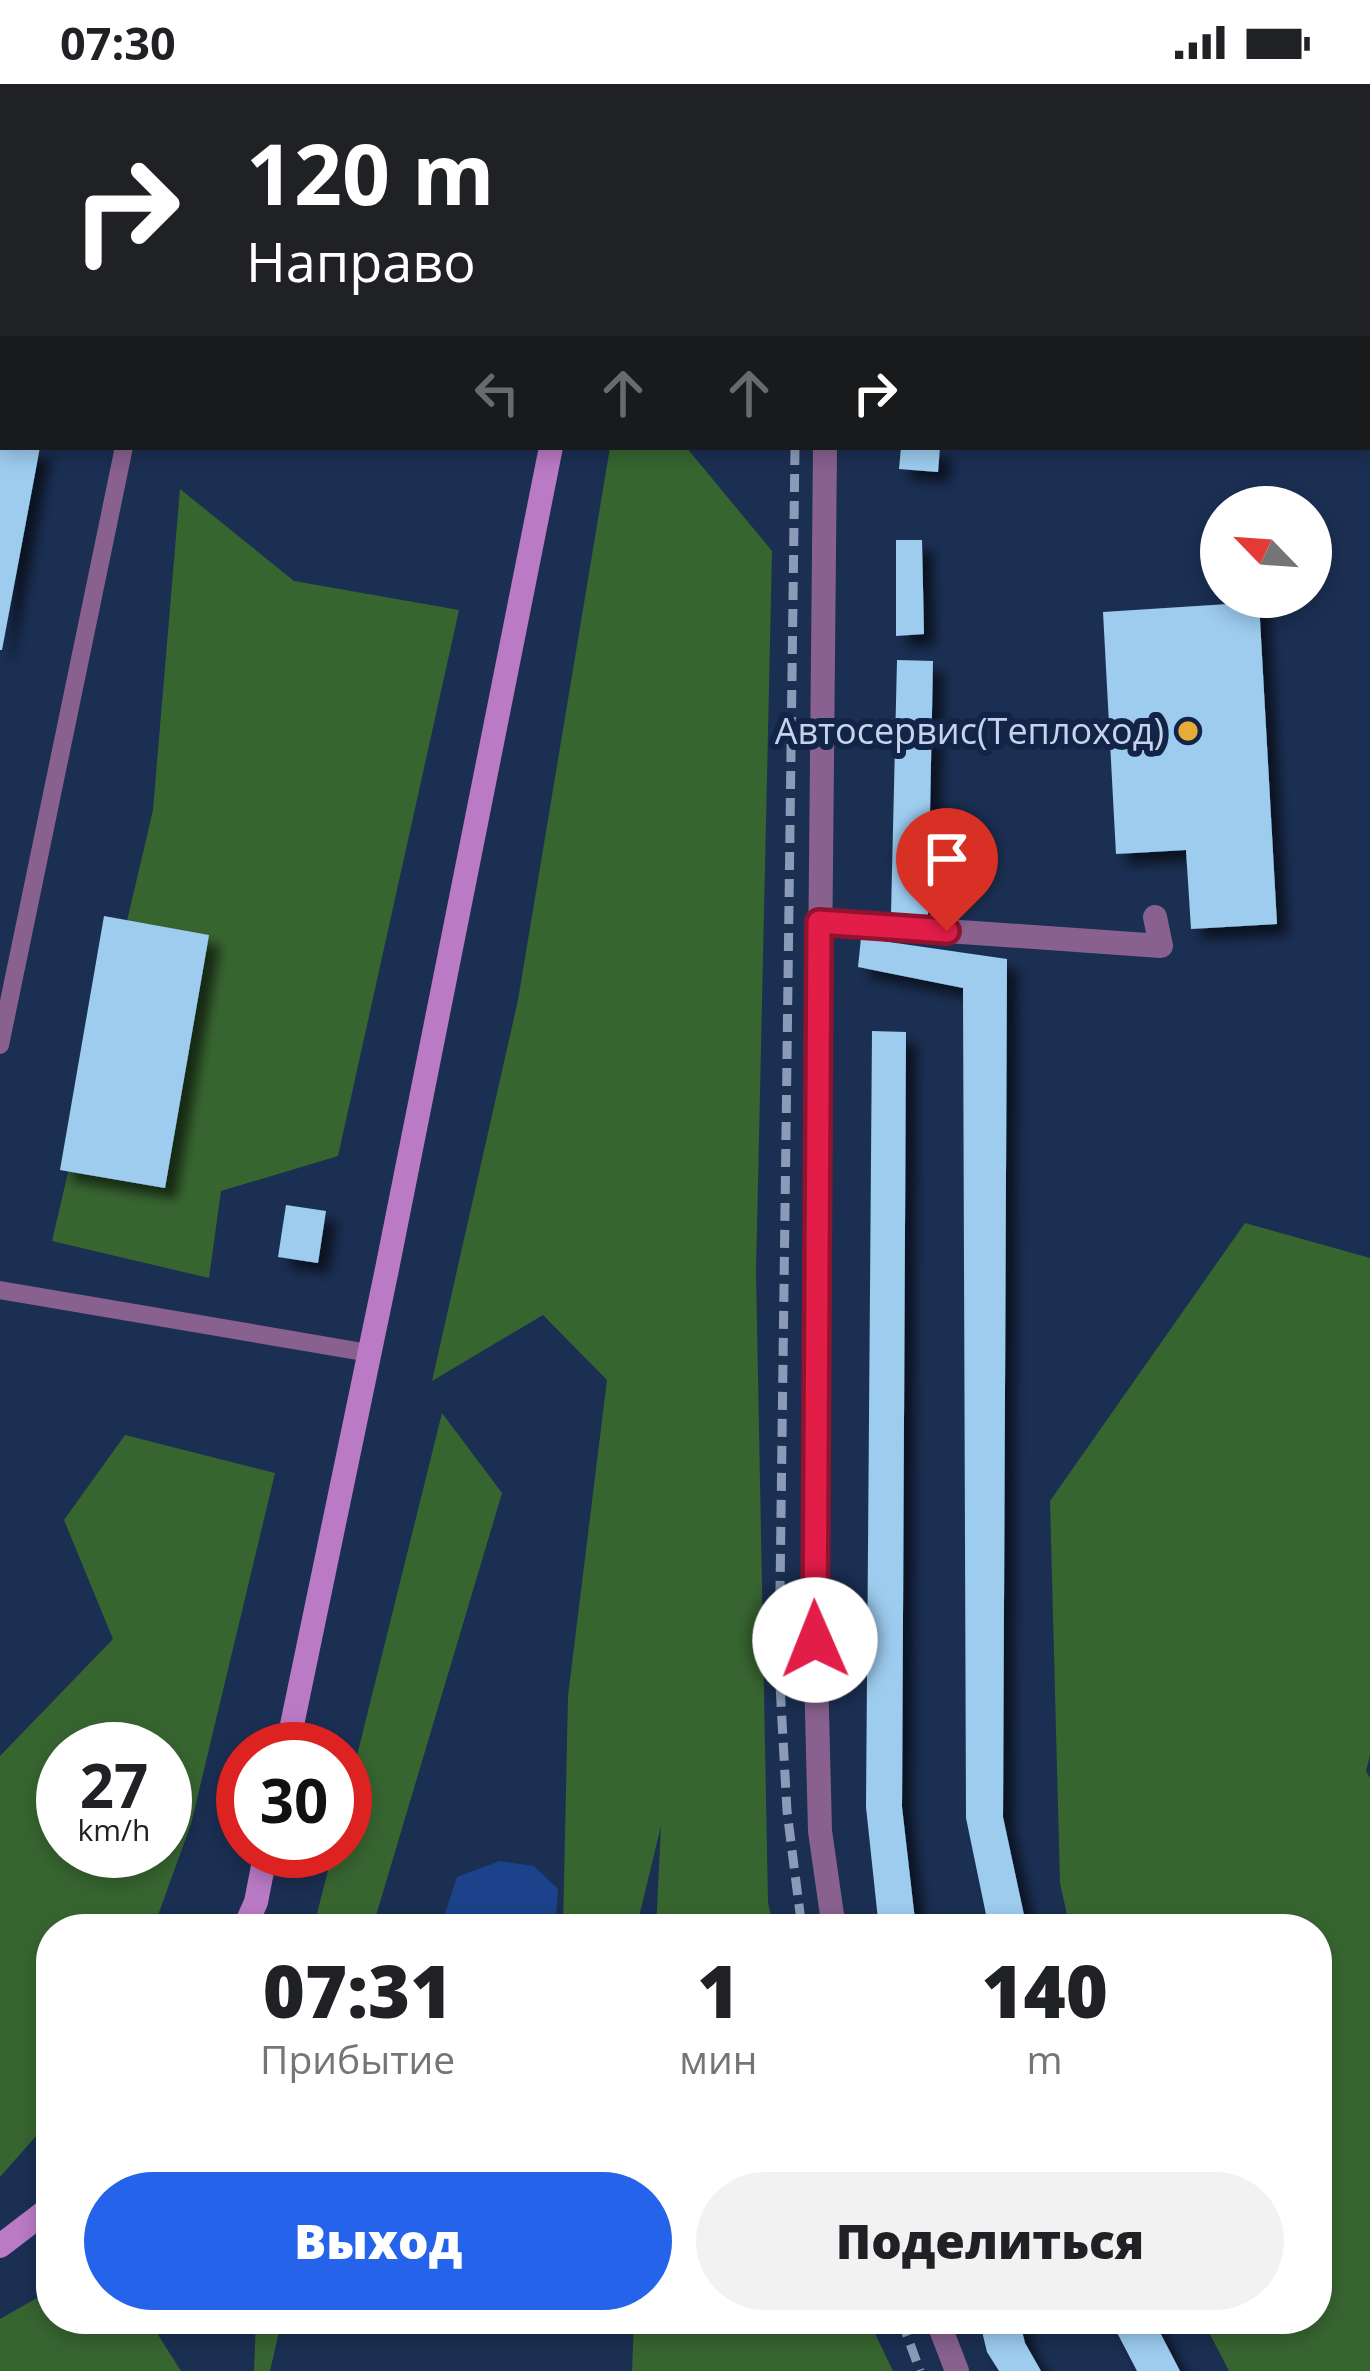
<!DOCTYPE html>
<html lang="ru">
<meta charset="utf-8">
<style>
body{margin:0;font-family:"Open Sans",sans-serif;background:#f2f2f2;color:#202124;height:100vh;display:flex;flex-direction:column;font-size:45px;white-space:nowrap}
*{box-sizing:border-box;margin:0}
p{font-size:39px;color:#757577}
.icon{flex:none;width:66px;height:66px;fill:none;stroke:currentColor;stroke-width:2;stroke-linecap:round;stroke-linejoin:round}
.map{position:relative;flex:1;overflow:hidden}
.side{position:absolute;left:36px;top:1830px;width:1296px;height:420px;display:flex;flex-direction:column;background:#fff;border-radius:48px;box-shadow:0 6px 18px #0003}
.side>*{flex:none}
.top-card{position:absolute;left:0px;top:0px;width:1371px;height:366px;box-shadow:0 6px 18px #0003;background:#202124;color:#fff;overflow:hidden}
.needle{width:78px;rotate:295deg}
.buttons{position:absolute;left:1200px;top:402px;display:grid;gap:24px}
.buttons a{display:grid;place-items:center;width:132px;height:132px;border-radius:50%;background:#fff;box-shadow:0 6px 18px #0003;font-size:60px}
.speed{position:absolute;left:36px;top:1638px;display:flex;gap:24px;font-size:60px;font-weight:700;text-align:center}
.speed>*{display:grid;place-content:center;width:156px;height:156px;border-radius:50%;background:#fff;box-shadow:0 6px 18px #0003;line-height:1}
.speed small{font-size:30px;font-weight:400}
.speed .limit{border:18px solid #d22;background:#fff;color:#111}
.pin{position:absolute;display:grid;place-items:center;width:102px;height:102px;color:#fff;margin:-123px -51px;border-radius:50% 50% 50% 0;rotate:-45deg;box-shadow:0 0 12px #0007}
.pin .icon{rotate:45deg}
.me{position:absolute;width:132px;margin:-66px;rotate:359deg;stroke-linejoin:round;filter:drop-shadow(0 0 9px #0008)}
.turn{display:flex;align-items:center;gap:42px;height:252px;padding:0 48px;font-size:54px}
.turn .icon{width:156px;height:156px;stroke-width:2.5}
.turn b{display:block;font-size:84px;line-height:102px}
.lanes{display:flex;align-items:center;height:114px;padding:0 48px;background:#0003;justify-content:center;gap:60px;direction:ltr}
.lanes .off{opacity:.35}
.eta{display:flex;justify-content:space-evenly;align-items:center;height:204px;text-align:center}
.eta b{font-size:72px;font-weight:800;line-height:84px}
.primary-button{display:flex;gap:24px;margin-top:auto;padding:24px 48px}
.primary-button a{flex:1;height:138px;border-radius:72px;background:#2563eb;color:#fff;font-size:48px;font-weight:800;line-height:138px;text-align:center}
.primary-button a+a{background:#f2f2f2;color:#202124}
.status{display:flex;justify-content:space-between;align-items:center;height:84px;padding:0 60px;background:#fff;direction:ltr}
.status svg{height:33px;fill:currentColor}
.map>svg:first-child{display:block}
.green{fill:#376530;fill-rule:evenodd}
.water{fill:#1b428a}
.building{fill:#9dccef;filter:url(#shadow)}
.lines{fill:none;stroke-linecap:round;stroke-linejoin:round}
.service{stroke:#88618f;stroke-width:18}
.minor{stroke:#88618f;stroke-width:24}
.secondary{stroke:#ba7ac5;stroke-width:24}
.rail{stroke:#8b9bb7;stroke-width:9;stroke-dasharray:18 9;stroke-linecap:butt}
.route-casing{stroke:#92132f;stroke-width:30}
.route{stroke:#e11d48;stroke-width:21}
.poi-dot{fill:#e6ac36;stroke:#122548;stroke-width:4.5}
.labels{text-anchor:middle;stroke-width:12;stroke-linejoin:round;paint-order:stroke}
.poi-label{font-size:36px;fill:#c6d4eb;stroke:#122548;text-anchor:end}
</style>
<div class="status"><b>07:30</b><svg viewBox="0 0 49 12"><path d="M0 12V9h3v3zM5 12V6h3v6zM10 12V3h3v9zM15 12V0h3v12zM26 1h20v11H26zM47 4h2v5h-2z"/></svg></div>
<div class="map">
<svg width="1370" height="2287" viewBox="0 0 1370 2287">
<defs>
<filter id="shadow"><feDropShadow dx="11" dy="11" stdDeviation="6" flood-color="#0009"/></filter>
</defs>
<rect width="100%" height="100%" fill="#1b2f53"/>
<path class="green" d="M610,363H686L772,467L756,1188L768,1819L774,1845H656L661,1742L636,1845H563L568,1612L607,1296L543,1231L432,1297L518,916Z
M180,405L294,497L459,526L338,1072L221,1107L209,1194L52,1157L153,726Z
M1245,1139L1370,1174V1671L1366,1687L1370,1694V2287H1229L1202,2235H1317V1845H1070L1060,1799L1050,1417Z
M442,1329L502,1409L372,1845H313L333,1767H345V1720Z
M125,1351L275,1389L191,1740L153,1845H51V2035L0,2093V1672L113,1555L64,1436ZM63,1665H165V1767H63Z
M51,2206V2235H148L181,2287H0V2235Z
M256,2235H282L270,2287H254Z
M634,2235H868L893,2287H632Z"/>
<path class="water" d="M500,1777L534,1782L558,1805L555,1845H440L457,1793Z"/>
<path class="building" d="M0,363H40L2,566H0Z
M901,363H940L938,388L899,385Z
M896,456H922L924,550L896,552Z
M1259,518L1277,840L1191,845L1186,766L1116,770L1103,528Z
M897,576L933,577L928,831L891,830Z
M104,832L209,851L165,1104L60,1086Z
M861,854L1007,875L1003,1733L1027,1845H989L966,1734L963,904L858,883Z
M872,947L906,948L902,1723L916,1845H879L866,1723Z
M286,1121L326,1127L318,1179L278,1173Z
M979,2235H1019L1025,2259L1041,2287H999L987,2268Z
M1110,2235H1153L1180,2287H1137Z"/>
<g class="lines">
<path class="service" d="M26,0L31,3
M0,961L124,363
M0,1206L369,1269"/>
<path class="minor" d="M870,3V0
M825,363L814,1508L820,1747L834,1845
M819,838L1161,862L1155,833
M937,2235L957,2287"/>
<path class="secondary" d="M618,3V0
M287,1665L387,1185L551,363
M244,1845L256,1818L266,1767
M0,2162L51,2123"/>
<path class="rail" d="M1163,0L1165,3
M800,3V0
M1368,290L1370,292
M795,363L779,1583L787,1727L802,1845
M901,2235L920,2287"/>
</g>
<g class="lines">
<defs>
<path id="route" d="M815,1556L819,838L947,847"/>
</defs>
<use href="#route" class="route-casing"/>
<use href="#route" class="route"/>
</g>
<circle class="poi-dot" cx="1188" cy="647" r="12"/>
<g class="labels">
<g class="poi-label">
<text x="1164" y="660">Автосервис(Теплоход)</text>
</g>
</g>
</svg>
<div class="buttons">
<a><svg class="needle" viewBox="-14 -14 28 28"><path d="M0-13l5 13h-10z" fill="#e53935"/><path d="M0 13l5-13h-10z" fill="#757577"/></svg></a>
</div>
<div class="speed"><div>27<small>km/h</small></div><div class="limit">30</div></div>
<div class="pin" style="left:947px;top:847px;background:#d93025"><svg class="icon" aria-label="arrive" viewBox="0 0 24 24"><path d="M6 21V4h12l-3 4 3 4H6"/></svg></div>
<svg class="me" style="left:815px;top:1556px" viewBox="-20 -20 40 40"><circle r="19" fill="#fff"/><path d="M0-13L10 11 0 6-10 11z" fill="#e11d48"/></svg>
<div class="top-card">
<div class="turn"><svg class="icon" aria-label="right" viewBox="0 0 24 24"><path d="M7 20v-9h11M14 6l5 5-5 5"/></svg><div><b>120 m</b>Направо</div></div>
<div class="lanes"><svg class="icon off" aria-label="left" viewBox="0 0 24 24"><path d="M17 20v-9H6M10 6l-5 5 5 5"/></svg><svg class="icon off" aria-label="ahead" viewBox="0 0 24 24"><path d="M12 20V5M6 11l6-6 6 6"/></svg><svg class="icon off" aria-label="ahead" viewBox="0 0 24 24"><path d="M12 20V5M6 11l6-6 6 6"/></svg><svg class="icon" aria-label="right" viewBox="0 0 24 24"><path d="M7 20v-9h11M14 6l5 5-5 5"/></svg></div>
</div>
<section class="side">
<div class="eta">
<div><b>07:31</b><p>Прибытие</p></div>
<div><b>1</b><p>мин</p></div>
<div><b>140</b><p>m</p></div>
</div>
<div class="primary-button"><a>Выход</a><a>Поделиться</a></div>
</section>
</div>
